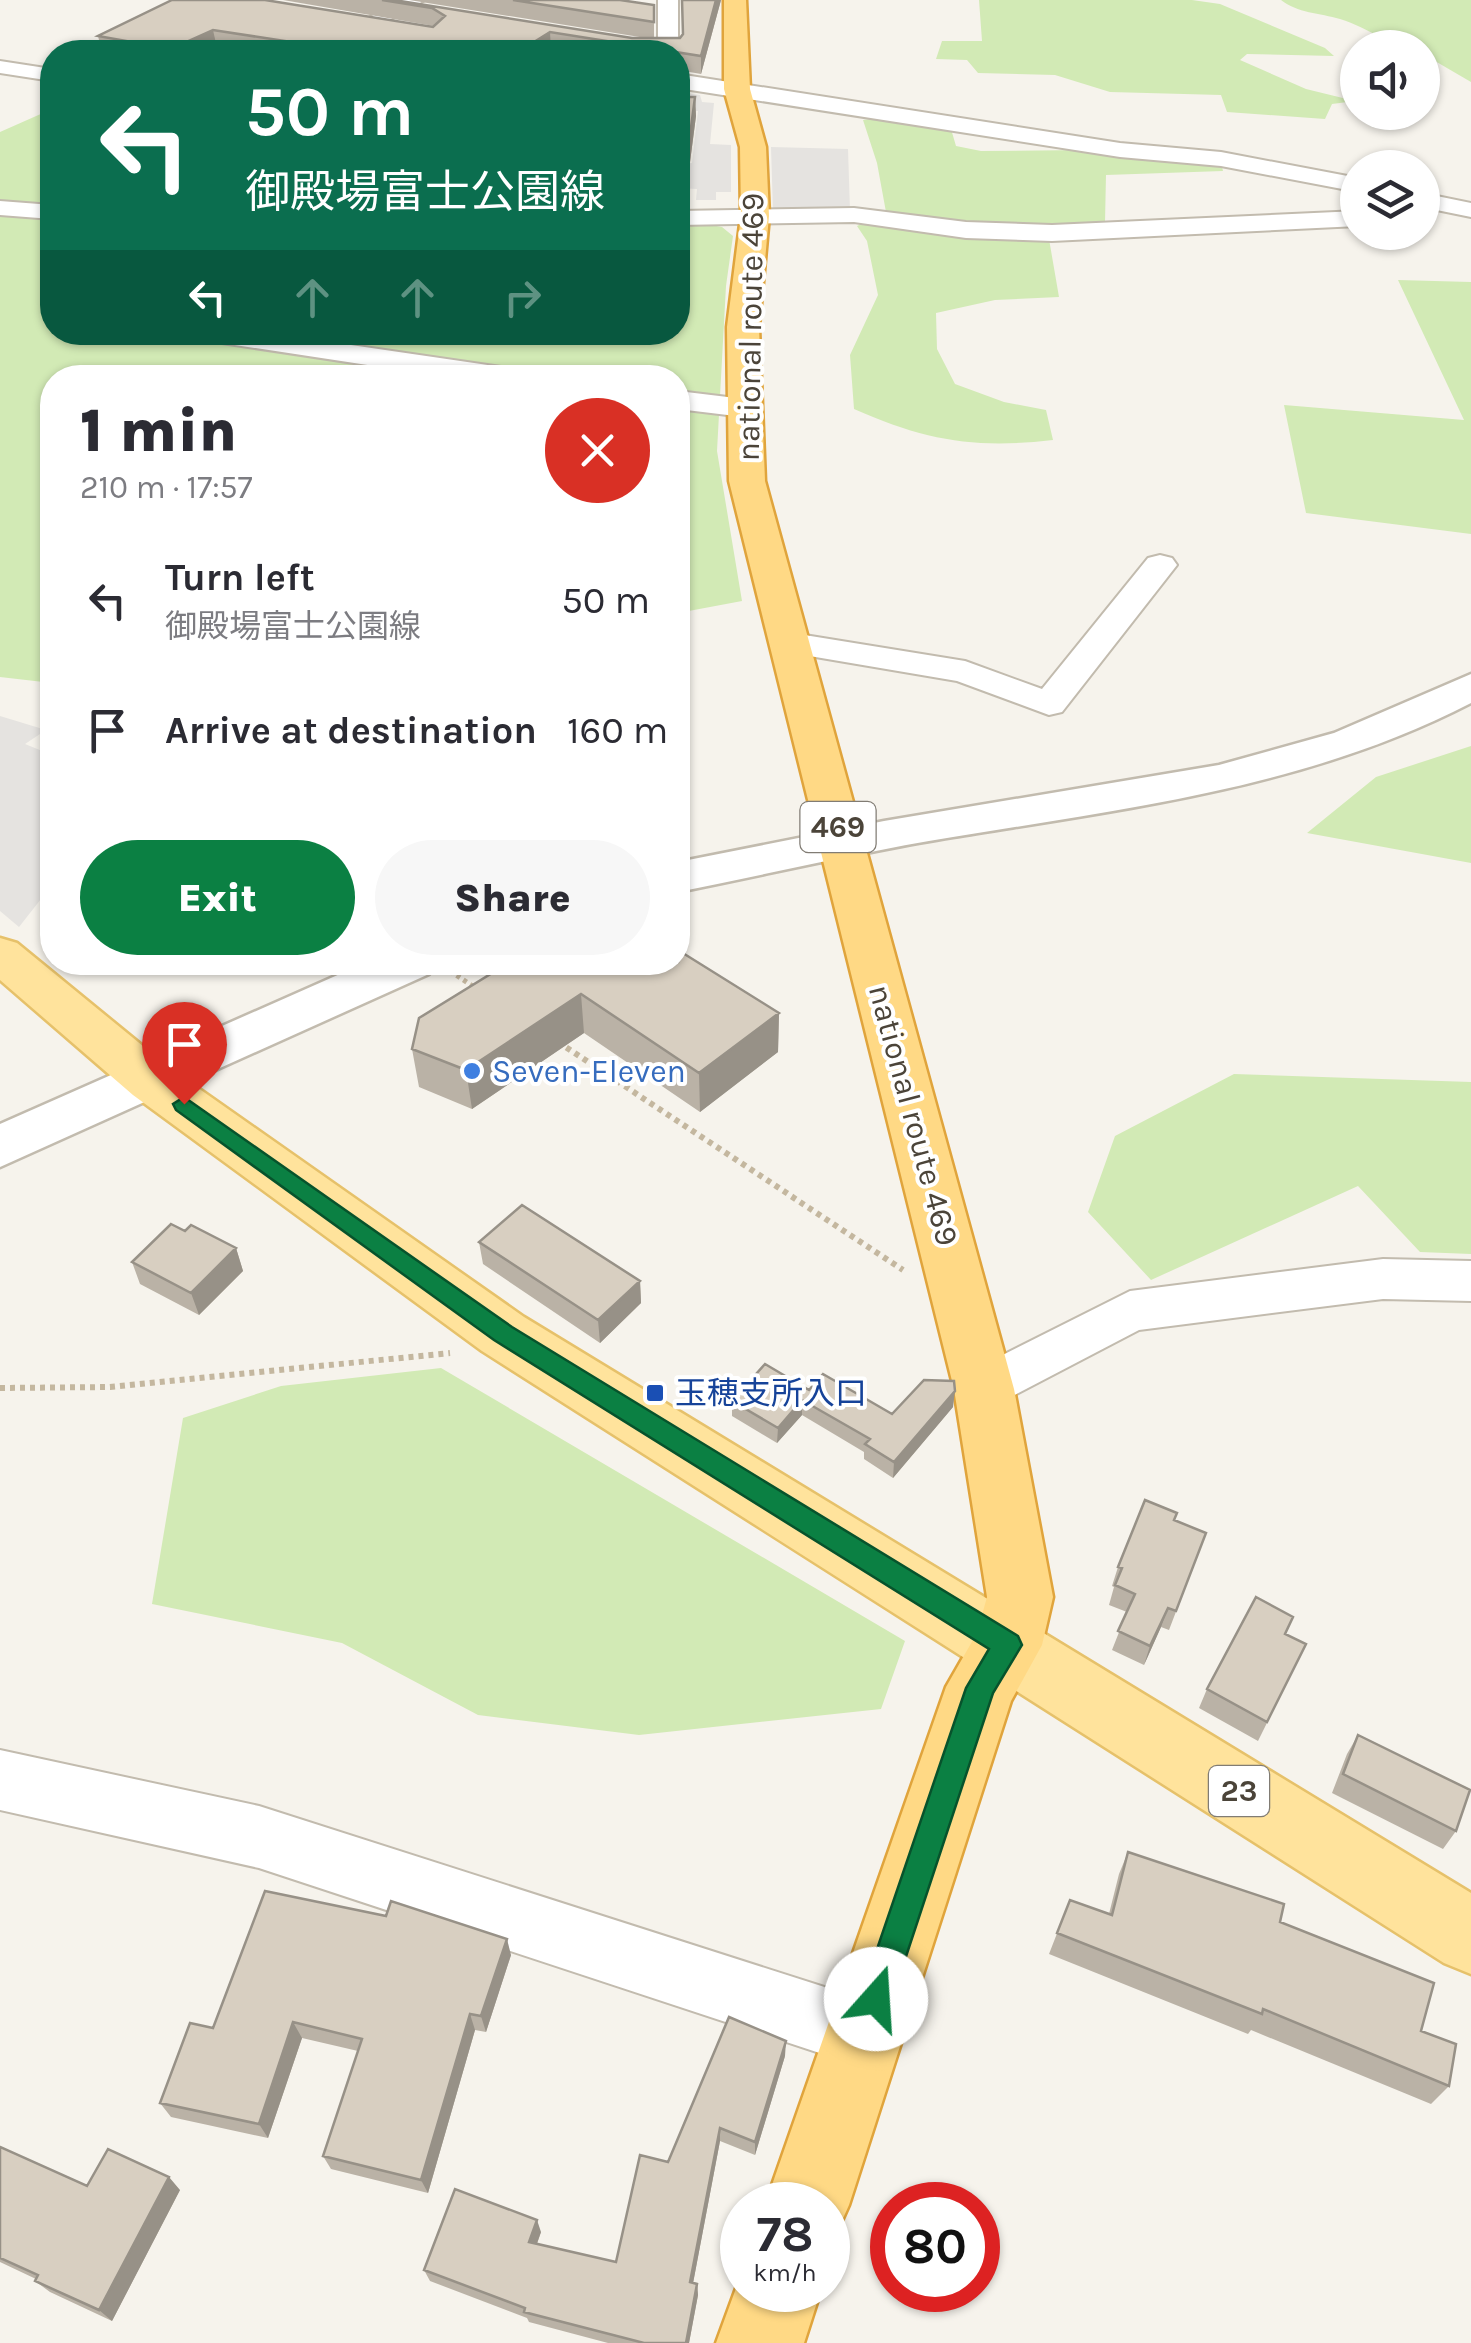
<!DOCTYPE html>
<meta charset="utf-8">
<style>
body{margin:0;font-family:Karla,"Noto Sans JP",sans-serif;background:#f7f7f7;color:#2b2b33;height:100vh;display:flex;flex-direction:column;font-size:38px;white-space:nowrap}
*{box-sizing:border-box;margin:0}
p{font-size:32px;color:#7c7c81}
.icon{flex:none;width:55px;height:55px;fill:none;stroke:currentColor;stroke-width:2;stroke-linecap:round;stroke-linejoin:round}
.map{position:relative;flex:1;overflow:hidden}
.side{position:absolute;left:40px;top:365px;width:650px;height:610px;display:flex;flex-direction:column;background:#fff;border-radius:40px;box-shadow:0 2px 8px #0004}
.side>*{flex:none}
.guide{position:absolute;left:40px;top:40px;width:650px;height:305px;border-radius:40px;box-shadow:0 2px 8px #0004;background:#0b6e4f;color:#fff;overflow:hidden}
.controls{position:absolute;left:1340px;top:30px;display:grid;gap:20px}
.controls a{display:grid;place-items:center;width:100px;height:100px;border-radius:50%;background:#fff;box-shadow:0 2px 8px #0004;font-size:50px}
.speed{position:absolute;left:720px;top:2182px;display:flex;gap:20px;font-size:50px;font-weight:700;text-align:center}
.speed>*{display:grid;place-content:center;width:130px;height:130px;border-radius:50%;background:#fff;box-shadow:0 2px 8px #0004;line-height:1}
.speed small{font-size:25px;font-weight:400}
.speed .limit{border:15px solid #d22;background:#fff;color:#111}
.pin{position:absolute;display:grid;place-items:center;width:85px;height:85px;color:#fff;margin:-102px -42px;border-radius:50% 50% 50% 0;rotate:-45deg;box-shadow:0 0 10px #0007}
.pin .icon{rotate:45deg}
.me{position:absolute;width:110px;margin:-55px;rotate:19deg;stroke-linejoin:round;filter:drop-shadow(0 0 8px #0008)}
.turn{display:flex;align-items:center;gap:35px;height:210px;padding:0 40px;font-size:45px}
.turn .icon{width:130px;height:130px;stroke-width:2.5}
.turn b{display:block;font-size:70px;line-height:85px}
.lanes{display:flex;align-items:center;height:95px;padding:0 40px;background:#0003;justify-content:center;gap:50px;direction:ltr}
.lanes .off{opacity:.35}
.round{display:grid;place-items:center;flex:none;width:105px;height:105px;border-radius:52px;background:#f7f7f7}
.head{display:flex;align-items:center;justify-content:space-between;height:170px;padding:0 40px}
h1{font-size:60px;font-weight:800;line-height:75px}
.cta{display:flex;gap:20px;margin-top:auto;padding:20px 40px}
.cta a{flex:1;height:115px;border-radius:60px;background:#0b8043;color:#fff;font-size:40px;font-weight:800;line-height:115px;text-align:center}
.cta a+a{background:#f7f7f7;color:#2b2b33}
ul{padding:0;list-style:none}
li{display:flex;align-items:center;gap:30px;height:130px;padding:0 40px}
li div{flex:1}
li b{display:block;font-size:38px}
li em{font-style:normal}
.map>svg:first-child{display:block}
.green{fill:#d2eab5}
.parking{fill:#e5e3e0}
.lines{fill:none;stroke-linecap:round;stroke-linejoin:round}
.minor-casing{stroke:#c2bbae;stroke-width:4}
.tertiary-casing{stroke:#c2bbae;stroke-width:5}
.primary-casing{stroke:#e6c16a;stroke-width:5}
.trunk-casing{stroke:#e0a43c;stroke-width:5}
.path-far1{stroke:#c4b79f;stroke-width:5;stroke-dasharray:4 4;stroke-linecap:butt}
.path{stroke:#c4b79f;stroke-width:6;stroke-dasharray:5 5;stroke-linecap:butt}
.minor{fill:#fff;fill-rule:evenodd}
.tertiary{fill:#fff;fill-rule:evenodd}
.primary{fill:#ffe39c;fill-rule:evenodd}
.trunk{fill:#ffd985;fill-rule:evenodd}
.wall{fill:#bab2a6}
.shaded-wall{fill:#979187}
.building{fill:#d8cfc1;stroke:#979187;stroke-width:2.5}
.route{fill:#0b8043;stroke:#07532c;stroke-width:2.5}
.shop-dot{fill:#3f7fe0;stroke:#fff;stroke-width:4}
.transit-dot{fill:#1a4fb4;stroke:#fff;stroke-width:4}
.labels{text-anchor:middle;stroke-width:8;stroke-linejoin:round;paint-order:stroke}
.shield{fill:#fff;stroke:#817c74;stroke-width:2.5}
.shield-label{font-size:30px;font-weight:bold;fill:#4b4439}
.street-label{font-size:32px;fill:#4b4439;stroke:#fff}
.shop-label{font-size:32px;fill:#366cbe;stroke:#fff;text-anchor:start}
.transit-label{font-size:32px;fill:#164399;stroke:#fff;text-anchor:start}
</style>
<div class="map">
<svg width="1471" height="2343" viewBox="0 0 1471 2343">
<rect width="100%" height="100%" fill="#f6f3ec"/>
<path class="green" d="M979,0H1192L1220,4L1325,48L1334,56L1247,54L1240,60L1306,89L1355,101L1332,104L1325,119L1227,112L1221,95L1110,92L1055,75L978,73L967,60L936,59L942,41H982Z
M1281,0H1471V82L1423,54L1422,48C1392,48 1369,28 1340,19C1320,13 1297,13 1281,0Z
M52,109V332H678V198H684V220L722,227L733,236L726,286L717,451L742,601L678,613V378H52V683L0,677V132Z
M884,117L951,129L956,146L981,151L1085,150L1221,163L1223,171L1106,175L1105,222L1072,227L1049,239L1059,297L995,300L936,313L937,349L955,384L1004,402L1046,410L1053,440C976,449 926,441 854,409L850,355L878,295L867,241L857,226L886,212L877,163L863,120Z
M1398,280L1471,282V534L1306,513L1284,405L1464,420Z
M1471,746V863L1307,833L1376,777Z
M1234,1074L1471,1082V1254L1420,1252L1358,1186L1151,1280L1088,1212L1115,1136Z
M441,1368L905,1641L881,1709L639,1735L478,1715L342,1643L152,1604L183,1418L281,1386Z"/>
<path class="parking" d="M678,92L700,95L702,102L714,103L710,144L731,145V192H716V200H696L697,189L678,188V164L692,163L698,111L678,110Z
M771,147L848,149L850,211L773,212Z
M0,716L46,730L25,744L52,755V885L19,927L0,911Z"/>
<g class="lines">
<defs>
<path id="minor" d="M400,0H425L375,28L368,30L358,24Z
M658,0H678V55L614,48L611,44L614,40L658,44Z
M0,61L52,69V81L0,73Z
M678,74L1120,143L1221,152L1358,178V192L1221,166L1120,157L678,88Z
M1422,193L1471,203V217L1422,207Z
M0,201L52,205V219L0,215Z
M854,208L966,222L1052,225L1358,211V226L1052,241L966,238L854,222L678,225V211Z
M189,332H262L515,369L529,378H453L202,340Z
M678,391L744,399L754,402L759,408L754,414L744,417L678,409Z
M1160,555L1172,558L1177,565L1062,712L1049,715L957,681L786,652L774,649L769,642L774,635L786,632L965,661L1042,689L1148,558Z
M1383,1259L1471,1261V1301L1383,1299L1139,1330L984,1411L965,1404L958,1389L965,1374L1130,1291Z
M0,1750L259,1806L865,2000L889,2010L899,2034L889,2058L865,2068L259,1868L0,1810Z"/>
<path id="tertiary" d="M1471,674V703C1309,787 1130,808 953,837C860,852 769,874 678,892V862L884,821L1219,765L1334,733Z
M367,962H436L429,974L0,1167V1124Z"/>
<path id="primary" d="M0,938L17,943L171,1069L524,1317L1471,1893V1974L1444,1963L482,1351L133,1095L0,980Z"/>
<path id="trunk" d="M724,0H746L750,89L766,147L769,216L759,327L765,481L1014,1389L1053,1597L1042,1645L1011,1701L849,2205L836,2234L828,2238V2205H765L946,1687L977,1633L987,1597L954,1389L729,481L727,327L741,216L740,147L724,89Z
M742,2272V2290H821L804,2343H716Z"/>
</defs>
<use href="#minor" class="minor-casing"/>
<use href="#tertiary" class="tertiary-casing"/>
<use href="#primary" class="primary-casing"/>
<use href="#trunk" class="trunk-casing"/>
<path class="path-far1" d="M450,971L477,989"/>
<path class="path" d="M558,1042L903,1270
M0,1388L110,1387L450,1353"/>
<use href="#minor" class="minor"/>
<use href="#tertiary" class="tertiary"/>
<use href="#primary" class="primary"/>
<use href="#trunk" class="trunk"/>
</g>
<path class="wall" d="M172,0L434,26L283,0H396L632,38H646L409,0H620L654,5V38H680L683,35L682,0H721L701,74L678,70V52H568L551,50L547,52H247L217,48L206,52H102L98,36Z
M678,97H695L696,116L690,162H678Z
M510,962L779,1013L778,1052L700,1112L584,1033L472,1109L419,1087L412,1049Z
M185,1231L236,1248L243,1271L199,1315L140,1284L132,1262Z
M479,1242L640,1281L641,1303L600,1343L483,1264Z
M809,1390L892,1414L953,1407L893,1478L864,1459V1452L802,1415L777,1443L732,1416V1401Z
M1174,1520L1206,1533L1169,1630L1161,1627L1144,1665L1112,1650L1127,1612L1109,1605L1114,1587L1112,1586L1118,1567Z
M1286,1634L1306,1644L1258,1741L1199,1708L1207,1689Z
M1358,1735L1456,1831L1443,1849L1332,1793L1347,1754Z
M1128,1852L1280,1922L1421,2031L1449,2086L1431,2104L1251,2030L1248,2034L1049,1954L1070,1900L1109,1914L1119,1874Z
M511,1955L486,2032L475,2030L428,2193L331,2169L323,2156L358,2051L302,2038L268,2138L171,2117L160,2103L213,2028Z
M785,2056L755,2155L720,2141L693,2283L697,2284L698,2295L689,2343H608L529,2322L527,2318L430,2281L424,2270L541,2232L537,2244L616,2262L668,2162Z
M0,2147L87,2186L180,2190L112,2321L50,2292L35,2281L36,2279L0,2262Z"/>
<path class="shaded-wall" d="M716,0H721L701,74V56Z
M213,30L217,48L206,52H172L171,49Z
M550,32L551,50L547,52H518Z
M695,97L696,116L690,162L689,143Z
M581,994L584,1033L472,1109L466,1070Z
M779,1013L778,1052L700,1112L699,1073Z
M236,1248L243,1271L199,1315L191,1293Z
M640,1281L641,1303L600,1343L598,1320Z
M955,1391L953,1407L893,1478L894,1462Z
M802,1400V1415L777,1443L778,1428Z
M1168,1608L1161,1627L1144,1665L1150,1646Z
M507,1939L511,1955L486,2032L481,2016Z
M470,2014L475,2030L428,2193L421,2180Z
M293,2022L302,2038L268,2138L259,2124Z
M786,2041L785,2056L755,2155V2142Z
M720,2128V2141L691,2294L690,2282Z
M169,2177L180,2190L112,2321L99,2310Z
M537,2220L541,2232L533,2254L529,2242Z
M697,2284L698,2295L689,2343H686Z"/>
<path class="building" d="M172,0H265L433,27L445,16L432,8L382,0H394L632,38H680L683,34L682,0H716L701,56L550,32L518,52H356L213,30L171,49L98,36Z
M513,0H620L654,5V22Z
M678,97H695L689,143H678Z
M678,950L779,1013L699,1073L581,994L466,1070L412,1049L419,1018L510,962H678Z
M522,1205L640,1281L598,1320L479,1242Z
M171,1224L185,1231L191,1225L236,1248L191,1293L132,1262Z
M765,1364L809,1390L823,1374L892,1414L924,1380L954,1381L955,1391L894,1462L865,1444L870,1439L802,1400L778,1428L732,1401Z
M1145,1500L1177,1513L1174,1520L1206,1533L1176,1611L1168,1608L1150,1646L1118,1631L1135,1594L1115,1585L1122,1568L1118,1567Z
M1256,1597L1293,1617L1285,1634L1306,1644L1267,1722L1207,1689Z
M1358,1735L1470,1790L1456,1831L1343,1774Z
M1128,1852L1284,1904L1280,1922L1434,1983L1421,2031L1456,2044L1449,2086L1263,2009L1262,2014L1057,1933L1070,1900L1112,1915Z
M265,1891L386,1916L391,1901L507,1939L481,2016L470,2014L421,2180L323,2156L362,2039L293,2022L259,2124L160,2103L190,2023L213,2028Z
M729,2017L786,2041L755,2142L720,2128L690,2282L697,2284L686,2343H644L524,2312L525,2308L424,2270L455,2189L537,2220L529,2242L616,2262L640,2155L668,2162Z
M0,2147L87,2186L108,2149L169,2177L99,2310L35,2281L38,2275L0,2258Z"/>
<path class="route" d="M184,1097L512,1327L1018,1636L1022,1645L993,1693L888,2011L876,2015L865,2011L860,1999L966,1688L989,1649L494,1340L176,1110L173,1104Z"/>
<circle class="shop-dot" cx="472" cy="1071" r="10"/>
<rect class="transit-dot" x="645" y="1383" width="20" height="20" rx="5"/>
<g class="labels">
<g class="shield">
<rect x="800.5" y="802" width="75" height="50" rx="8"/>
<rect x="1209" y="1766" width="60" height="50" rx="8"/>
</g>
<g class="shield-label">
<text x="838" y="837">469</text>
<text x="1239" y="1801">23</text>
</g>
<g class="street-label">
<text transform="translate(750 327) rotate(-89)" y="11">national route 469</text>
<text transform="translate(914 1115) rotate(75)" y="11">national route 469</text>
</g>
<g class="shop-label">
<text x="492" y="1082">Seven-Eleven</text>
</g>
<g class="transit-label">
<text x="675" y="1404">玉穂支所入口</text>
</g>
</g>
</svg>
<div class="controls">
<a><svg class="icon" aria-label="sound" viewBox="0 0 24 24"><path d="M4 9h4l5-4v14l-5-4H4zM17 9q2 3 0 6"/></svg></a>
<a><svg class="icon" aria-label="layers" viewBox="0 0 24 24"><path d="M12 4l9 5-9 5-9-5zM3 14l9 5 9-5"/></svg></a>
</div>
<div class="speed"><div>78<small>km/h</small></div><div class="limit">80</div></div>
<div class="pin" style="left:184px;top:1104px;background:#d93025"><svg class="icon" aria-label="arrive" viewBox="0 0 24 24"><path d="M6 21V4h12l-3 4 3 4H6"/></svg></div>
<svg class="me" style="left:876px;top:1999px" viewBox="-20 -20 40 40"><circle r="19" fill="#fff"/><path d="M0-13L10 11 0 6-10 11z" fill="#0b8043"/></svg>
<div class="guide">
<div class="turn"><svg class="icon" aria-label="left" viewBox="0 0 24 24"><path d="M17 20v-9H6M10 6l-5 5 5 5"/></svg><div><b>50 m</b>御殿場富士公園線</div></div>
<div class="lanes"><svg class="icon" aria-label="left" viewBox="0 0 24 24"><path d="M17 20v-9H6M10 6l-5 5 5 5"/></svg><svg class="icon off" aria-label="ahead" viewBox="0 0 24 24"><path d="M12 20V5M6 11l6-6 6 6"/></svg><svg class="icon off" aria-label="ahead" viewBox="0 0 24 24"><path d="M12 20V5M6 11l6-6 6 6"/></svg><svg class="icon off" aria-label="right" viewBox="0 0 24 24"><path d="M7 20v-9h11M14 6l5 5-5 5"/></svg></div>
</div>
<section class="side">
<div class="head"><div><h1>1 min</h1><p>210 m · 17:57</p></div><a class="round" style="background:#d93025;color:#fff"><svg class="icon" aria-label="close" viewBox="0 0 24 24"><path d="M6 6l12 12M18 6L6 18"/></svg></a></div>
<ul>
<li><svg class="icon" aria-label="left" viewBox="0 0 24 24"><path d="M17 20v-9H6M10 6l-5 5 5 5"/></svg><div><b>Turn left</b><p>御殿場富士公園線</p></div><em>50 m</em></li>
<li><svg class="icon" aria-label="arrive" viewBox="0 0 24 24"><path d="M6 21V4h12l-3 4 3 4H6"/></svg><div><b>Arrive at destination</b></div><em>160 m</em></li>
</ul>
<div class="cta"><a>Exit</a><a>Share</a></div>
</section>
</div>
